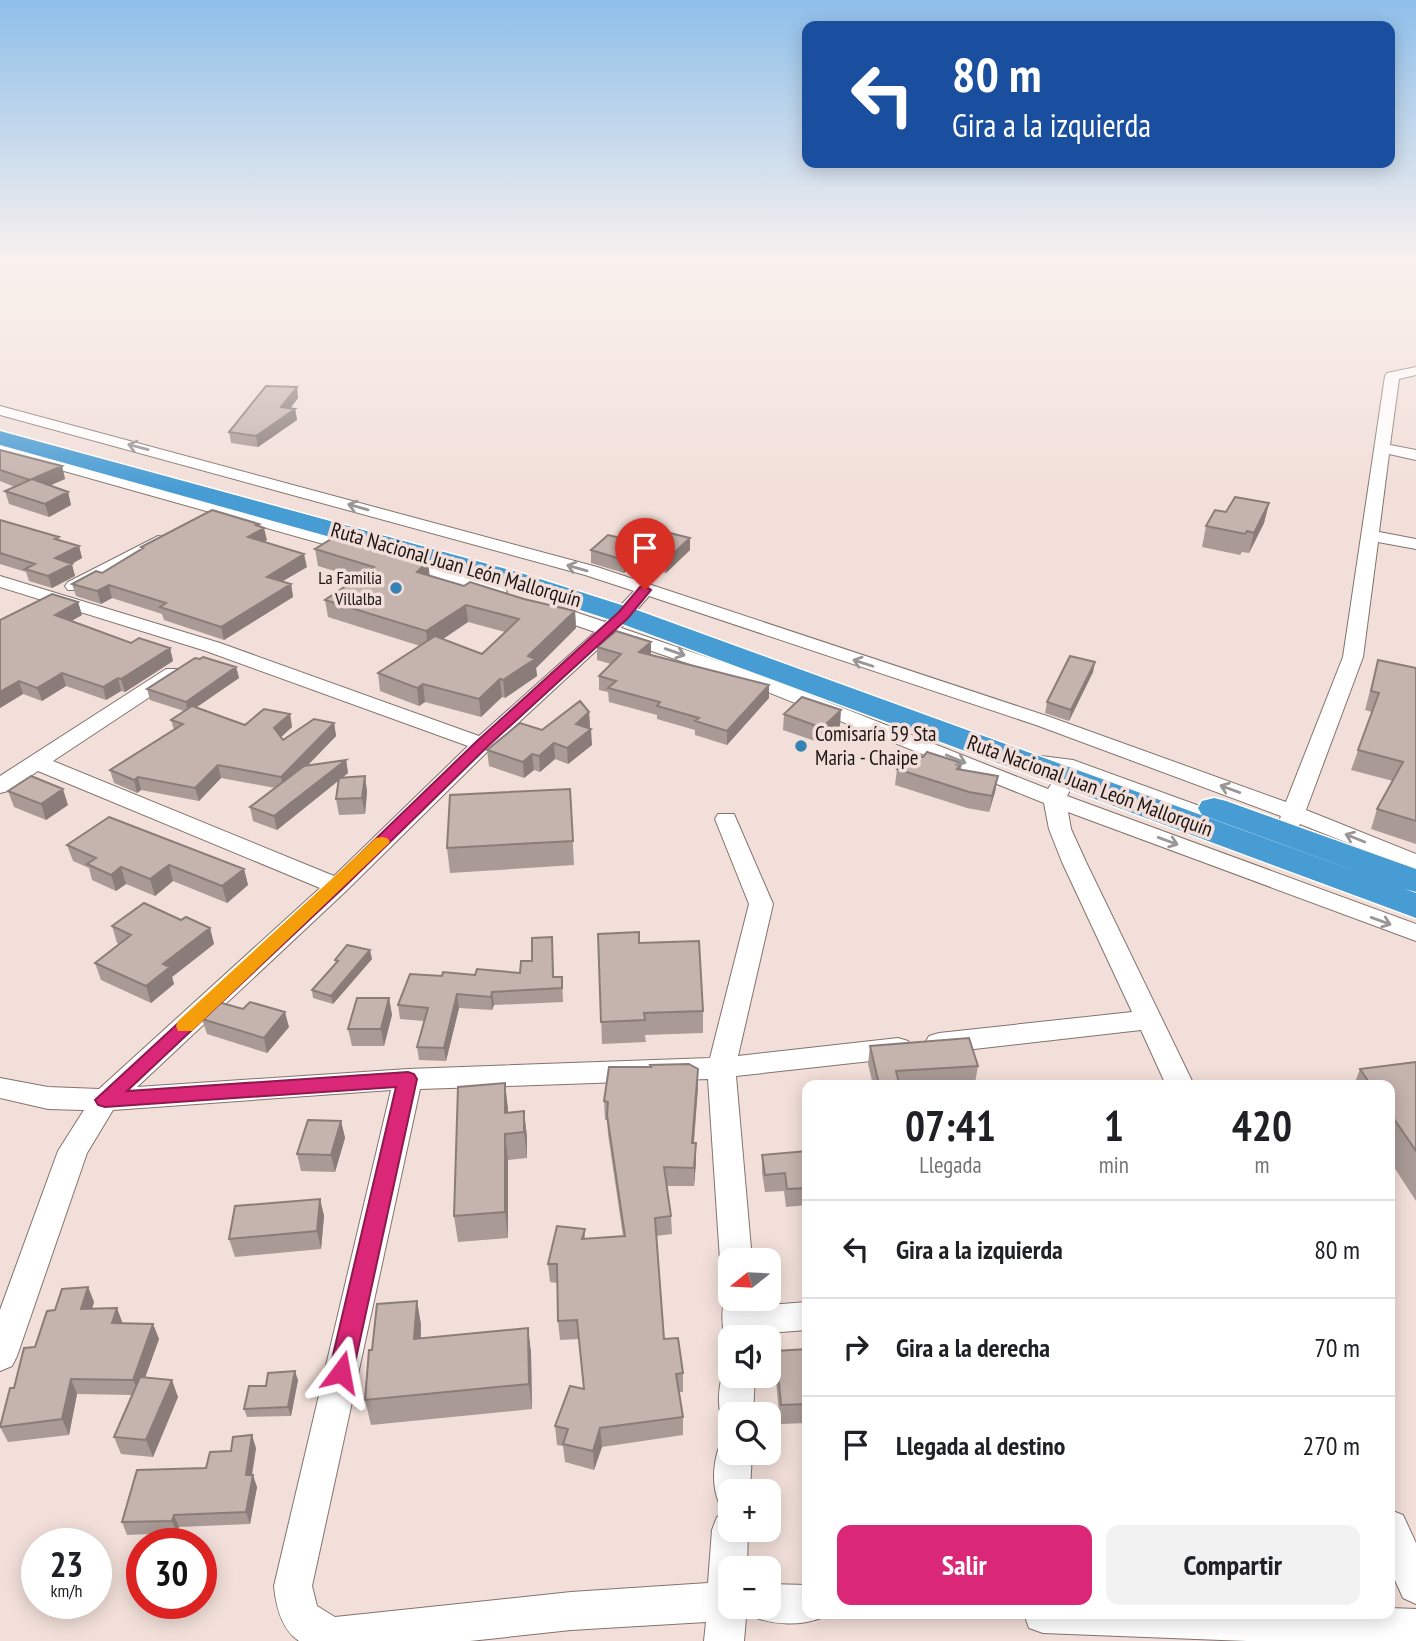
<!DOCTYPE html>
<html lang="es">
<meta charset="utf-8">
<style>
body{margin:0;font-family:"PT Sans Narrow",sans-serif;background:#f2f2f2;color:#202124;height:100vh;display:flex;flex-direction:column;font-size:26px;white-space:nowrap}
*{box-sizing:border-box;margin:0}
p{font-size:23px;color:#757577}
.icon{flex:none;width:38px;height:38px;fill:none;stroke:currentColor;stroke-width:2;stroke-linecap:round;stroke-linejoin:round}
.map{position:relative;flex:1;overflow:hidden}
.details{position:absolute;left:802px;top:1080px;width:593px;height:539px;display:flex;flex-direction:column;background:#fff;border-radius:14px;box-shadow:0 4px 18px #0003}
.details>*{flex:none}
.banner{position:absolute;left:802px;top:21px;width:593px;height:147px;border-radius:14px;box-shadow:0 4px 18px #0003;background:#1a4fa0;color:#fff;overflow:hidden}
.needle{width:46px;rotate:252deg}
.tools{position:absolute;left:718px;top:1248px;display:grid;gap:14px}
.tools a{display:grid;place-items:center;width:63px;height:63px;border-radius:14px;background:#fff;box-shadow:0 4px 18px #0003;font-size:35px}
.speed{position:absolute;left:21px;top:1528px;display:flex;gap:14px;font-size:35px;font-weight:700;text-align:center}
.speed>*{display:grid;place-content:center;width:91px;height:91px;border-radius:50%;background:#fff;box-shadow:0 4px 18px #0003;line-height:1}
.speed small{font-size:18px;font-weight:400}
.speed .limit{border:10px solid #d22;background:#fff;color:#111}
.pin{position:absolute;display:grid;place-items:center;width:60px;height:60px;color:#fff;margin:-72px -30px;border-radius:50% 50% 50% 0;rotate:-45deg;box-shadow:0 0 7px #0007}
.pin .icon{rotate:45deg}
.me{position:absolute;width:77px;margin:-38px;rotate:13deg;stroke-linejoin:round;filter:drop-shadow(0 0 5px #0008)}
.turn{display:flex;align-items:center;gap:24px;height:147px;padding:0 35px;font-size:32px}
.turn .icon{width:91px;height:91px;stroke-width:2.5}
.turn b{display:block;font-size:49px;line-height:60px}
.eta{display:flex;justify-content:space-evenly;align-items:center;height:119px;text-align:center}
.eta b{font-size:42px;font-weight:600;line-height:49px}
.button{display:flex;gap:14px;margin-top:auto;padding:14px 35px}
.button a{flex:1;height:80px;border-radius:14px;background:#db2777;color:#fff;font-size:28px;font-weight:600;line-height:80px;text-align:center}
.button a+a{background:#f2f2f2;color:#202124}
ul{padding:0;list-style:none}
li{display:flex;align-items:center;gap:21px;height:98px;padding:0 35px;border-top:2px solid #e0e0e0}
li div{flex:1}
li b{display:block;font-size:26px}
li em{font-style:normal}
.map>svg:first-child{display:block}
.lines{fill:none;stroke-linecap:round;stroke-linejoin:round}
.minor-casing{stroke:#83736d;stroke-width:2}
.highway-casing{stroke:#fff;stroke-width:3}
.minor{fill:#fff;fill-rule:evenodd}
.highway{fill:#479cd4;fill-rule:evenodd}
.wall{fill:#a99a95;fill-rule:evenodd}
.shaded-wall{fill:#8a7d79}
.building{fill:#c5b3ad;stroke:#8a7d79;stroke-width:2}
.oneway{stroke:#999695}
.route{fill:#db2777;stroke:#8e194d;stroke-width:2}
.slow{fill:#f59e0b}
.poi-dot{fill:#3583b5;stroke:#f2dfd9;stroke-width:2.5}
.labels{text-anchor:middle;stroke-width:7;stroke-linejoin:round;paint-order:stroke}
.far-poi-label{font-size:18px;fill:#1d1614;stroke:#f2dfd9;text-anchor:end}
.street-label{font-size:21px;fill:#1d1614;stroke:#f2dfd9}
.poi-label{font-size:21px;fill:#1d1614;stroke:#f2dfd9;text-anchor:start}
</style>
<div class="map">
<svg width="1416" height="1641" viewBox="0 0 1416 1641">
<rect width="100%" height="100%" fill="#f2dfd9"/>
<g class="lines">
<defs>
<path id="minor" d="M1416,367V375L1399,379L1390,445L1416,450V460L1389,454L1379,532L1416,539V549L1378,542L1363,657L1306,810L1416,854V870L1300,824L1296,831H1280L1277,826L1281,816L1036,725L649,596L621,628L762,676L1048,789L1052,783H1068L1071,788L1067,796L1416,924V941L1068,812L1071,829L1086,862L1194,1085H1166L1141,1030L939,1053L929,1050L925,1043L929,1036L939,1033L1132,1012L1062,862L1049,829L1044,803L748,684L611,637L490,749L346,891L137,1087L408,1069L710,1058L749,904L715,819L718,814H734L773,904L738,1056L898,1038L908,1041L912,1048L908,1055L898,1058L736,1076L752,1260H730V1271L725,1269L720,1260L708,1079L420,1089L312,1586L317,1606L335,1617L571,1592L708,1583L712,1530L717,1517L730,1512V1530H748L747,1568H730V1606H747L744,1641H704L706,1622L571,1630L470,1641H299C281,1629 276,1606 274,1586L391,1090L113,1110L87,1153L17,1356L12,1366L0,1371V1310L58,1151L84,1110L48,1109L0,1098V1078L48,1087L99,1089L320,888L38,771L8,791L0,793V776L166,669H180L183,673L180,677L53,761L334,876L468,746L206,651L0,587V576L220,643L479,736L595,632L540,613L538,609L540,605H554L605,622L634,591L585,575L0,415V406L597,567L1050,717L1286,802L1343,657L1385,376L1387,373Z
M0,443L364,544L367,548L364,552H352L0,453Z
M158,536L164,537L167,541L164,545L80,590H68L65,586L68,582Z
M401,555L504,588L507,592L498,597L492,596L395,564L392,560L395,556Z
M1033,755L1073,760L1238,820L1241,825L1238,830H1222L1061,771L1025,766L1022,761L1025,756Z
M728,1288H730V1298H755V1306L807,1302V1330L756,1334L757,1337H730L728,1347C721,1331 720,1305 728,1288Z
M730,1364V1376H755L753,1414H730V1427L724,1425C716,1408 718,1383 726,1365Z
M730,1437V1452H752L750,1491H730V1507L719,1503C711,1484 713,1459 722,1440Z
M1390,1510L1403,1515L1416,1543V1604L1403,1598L1390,1569Z
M768,1584L807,1585V1614H822L821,1618C800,1626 775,1625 754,1617L750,1606H768Z
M1390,1608L1416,1609V1641H1247L1043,1633L1029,1628L1024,1614H1390Z"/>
<path id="highway" d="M0,431L521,573L634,609L1380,880L1202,815L1198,808L1202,801L1214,798L1226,801L1416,869V892L1405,889L1416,893V918L614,621L503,585L0,445Z"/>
</defs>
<use href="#minor" class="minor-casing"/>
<use href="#highway" class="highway-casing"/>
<use href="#minor" class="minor"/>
<use href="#highway" class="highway"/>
</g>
<path class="wall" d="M297,387L298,398L290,409H295L297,420L258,447L231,443L229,432Z
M0,450L62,466L65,479L50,485L68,492L71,505L49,517L9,504L5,491L15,487L0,481Z
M1269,503L1264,523L1249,553L1242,552L1240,555L1202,547L1206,526L1226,512Z
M0,520L79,546L82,558L71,564L75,576L52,588L29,581L26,572L0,564Z
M259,526L267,540L263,542L307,567L283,581L291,584L293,597L224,640L164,620L162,614L112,598L101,604L76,596L72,584L102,573L141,550V547Z
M690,538V550L666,573L633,565L624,573L591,563V550L626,539Z
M315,549L430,575L464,586L575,611L576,628L536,668L537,676L505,698L502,697L481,717L425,702L419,706L380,691L378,673L420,646L328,617L325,600L357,578L318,566ZM468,622L505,632L482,654L443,639Z
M78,602L82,615L71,621L131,643L170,648L173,661L125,692L121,691L106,700L66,686L42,701L23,694L0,708V620Z
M651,642V655L769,685V698L727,745L695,735V730L657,719V715L609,702L608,692L599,690V676L611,664L597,660V647Z
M1378,660L1416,668V844L1371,829L1377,809L1393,781L1351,770L1372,712L1365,710Z
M1095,662L1093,672L1069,721L1045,713L1047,702Z
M236,667L239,678L197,707L245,725L290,714L292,727L281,737L283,740L334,723L336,736L307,766L346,760L348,773L343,777L365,776L367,792L365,814L339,815L336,799L338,781L277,830L253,821L250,807L275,788L221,778L199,801L141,790L137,793L114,783L110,770L174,730L171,720L184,711L150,700L147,689Z
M589,712L590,727L589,728L592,745L568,764L555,759L540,772L534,770L524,778L489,766L487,750Z
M784,714L840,726L821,743L783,730Z
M923,757L962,763L961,770L998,776L995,792L989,812L967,808L895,785L897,769Z
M570,789L574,865L450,873L447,848Z
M8,791L68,805L46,820L14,807Z
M67,845L244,869L248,885L227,903L173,881L155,896L126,884L116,891L92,880L89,868L73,861Z
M181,920L210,928L214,944L172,977L174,984L151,1003L101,980L95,963L120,944L117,943L112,926Z
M598,934L639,943L703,1011V1033L645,1035L646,1042L602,1044Z
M552,937L554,977H562L563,1002L494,1005L492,1010L459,1008L446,1061L419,1060L417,1047L424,1021L400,1019L398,1005L442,976L520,973Z
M372,959L333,1004L313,998L312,990L336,963L335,960Z
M389,998L392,1015L384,1046H352L348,1029Z
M243,1009L289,1027L267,1053L207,1034L202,1019Z
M870,1046L978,1066L975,1083L949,1085H873L868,1064Z
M1416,1062V1201L1390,1161V1085H1354L1360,1069Z
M505,1083L508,1113L524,1111L527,1137V1158L508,1160V1238L458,1242L454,1216Z
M698,1087L694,1143L696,1162L694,1186H667L671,1216L672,1234L656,1236L664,1339L683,1373V1392H679L683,1417V1435L602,1447L594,1470L565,1462L563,1446L557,1445L555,1426L584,1389L579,1339L560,1340L558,1321L557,1283L550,1282L548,1264L585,1229V1239L623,1236L608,1134L607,1120H605L604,1101Z
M341,1121L345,1138L335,1172L301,1171L297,1154Z
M807,1151V1205L786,1207L784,1191L765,1192L762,1172V1155Z
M320,1199L324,1216L321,1249L235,1257L229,1239Z
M807,1263V1281L803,1273V1264Z
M88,1287L94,1302L92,1309L123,1323L153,1324L159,1339L145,1377L178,1397L153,1457L121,1454L114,1437L132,1395L77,1394L69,1435L8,1442L0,1427L14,1388L35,1347L55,1310Z
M417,1301L421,1325V1338L528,1328L531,1353L532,1409L371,1425L365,1400L372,1350Z
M807,1349V1423L780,1424L775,1370L776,1351Z
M298,1380L291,1416L247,1417L244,1409L266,1386Z
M256,1448L252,1475L257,1487L250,1524L179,1527L177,1533L127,1535L122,1522L231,1451Z"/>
<path class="shaded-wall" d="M297,387L298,398L283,418L295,409L297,420L258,447L256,436Z
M62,466L65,479L33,493L30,480Z
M68,492L71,505L49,517L45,504Z
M1269,503L1264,523L1249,553L1254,533Z
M259,524L260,530L264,528L267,540L250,549L248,537L256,525Z
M690,538V550L666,573V560Z
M79,546L82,558L59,571L55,558Z
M632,552L633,565L624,573V560Z
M304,554L307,567L269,589L267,577Z
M428,561L430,578L417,572Z
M72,564L75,576L52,588L48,576Z
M291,584L293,597L224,640L221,627Z
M109,585L112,598L101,604L97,591Z
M78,602L82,615L59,628L55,615Z
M466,605L468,622L428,649L426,631Z
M575,611L576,628L536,668L537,676L505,698L503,680Z
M651,642V655L639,652Z
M170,648L173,661L125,692L121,679Z
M1095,662L1093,672L1069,721L1071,710Z
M236,667L239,678L188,713L186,702Z
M62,673L66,686L42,701L37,688Z
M118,678L121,691L106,700L103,687Z
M500,679L502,697L481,717L479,699Z
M19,681L23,694L0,708V692Z
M423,684L425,702L419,706L417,688Z
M769,685V698L727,745V731Z
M841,710L840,726L821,743L822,728Z
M589,712L590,727L577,739L576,724Z
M290,714L292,727L277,741L274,728Z
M334,723L336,736L284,790L281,777Z
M591,729L592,745L568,764L567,748Z
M554,743L555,759L540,772L539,756Z
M532,754L534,770L524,778L523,762Z
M346,760L348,773L277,830L274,816Z
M218,765L221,778L199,801L195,788Z
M365,776L367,792L365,814L362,798Z
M998,776L995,792L989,812L992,796Z
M138,777L141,790L137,793L134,780Z
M63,789L68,805L46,820L41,804Z
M169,865L173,881L155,896L150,879Z
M121,867L126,884L116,891L111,875Z
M244,869L248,885L227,903L222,886Z
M210,928L214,944L172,977L174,984L151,1003L146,986L163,964Z
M370,950L372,959L333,1004L331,996Z
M492,992L494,1005L492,1010L491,997Z
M457,994L459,1008L446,1061L444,1048Z
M389,998L392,1015L384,1046L381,1029Z
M285,1012L289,1027L267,1053L264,1038Z
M698,1069V1087L692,1162V1143Z
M505,1083L508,1109V1134L505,1113Z
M524,1111L527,1137V1158L524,1132Z
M341,1121L345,1138L335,1172L331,1155Z
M505,1134L508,1160V1238L505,1212Z
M696,1143V1162L694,1186V1168Z
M320,1199L324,1216L321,1249L317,1231Z
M88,1287L94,1302L87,1325L81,1309Z
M417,1301L421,1325L419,1364L414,1339Z
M117,1308L123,1324L112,1323Z
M153,1324L159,1339L139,1395L133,1380Z
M528,1328L531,1353L532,1409L529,1384Z
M295,1371L298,1380L291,1416L288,1407Z
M71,1379L77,1394L69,1435L62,1419Z
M172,1380L178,1397L153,1457L146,1440Z
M600,1428L602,1447L594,1470L593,1451Z
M252,1435L256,1448L250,1487L246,1475Z
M253,1475L257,1487L250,1524L246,1512Z
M174,1515L179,1527L177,1533L172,1521Z"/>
<path class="building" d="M266,386L297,387L281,407L295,409L256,436L229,432Z
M0,450L62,466L30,480L0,470Z
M32,479L68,492L45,504L5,491Z
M1235,497L1269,503L1254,533L1247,531L1245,534L1206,526L1215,510L1226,512Z
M212,510L259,524L256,525L264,528L248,537L304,554L267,577L291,584L221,627L160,607L166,603L109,585L97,591L72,584L96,571L102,573L143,548L141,547Z
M0,520L59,537L55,539L79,546L55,558L72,564L48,576L25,569L35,564L0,553Z
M642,526L690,538L666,560L632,552L624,560L591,550L608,535L626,539Z
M336,536L428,561L417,572L464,586L470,582L524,599L575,611L528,656L535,659L503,680L500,679L479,699L423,684L417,688L378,673L435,636L482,654L519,619L466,605L426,631L325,600L374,567L315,549Z
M52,594L78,602L55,615L131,643L139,638L170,648L121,679L118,678L103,687L62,673L37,688L19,681L0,692V620Z
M616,631L651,642L639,652L769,685L727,731L695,721L699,718L657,706L660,702L608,688L616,681L599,676L621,654L597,647Z
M1070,656L1095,662L1071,710L1047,702Z
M203,657L236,667L186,702L147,689L195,658L200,659Z
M1378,660L1416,668V821L1377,809L1403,762L1358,750L1379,693L1371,691Z
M802,697L841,710L822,728L784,714Z
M580,701L589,712L576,724L591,729L567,748L554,743L539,756L532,754L523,762L487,750L520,723L542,730Z
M192,706L245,725L264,709L290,714L274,728L283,740L314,719L334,723L281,777L218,765L195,788L138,777L134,780L110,770L183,724L171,720Z
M927,752L962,763L957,769L998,776L992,796L969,792L897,769L910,753L923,757Z
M346,760L274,816L250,807L304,766Z
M31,776L63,789L41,804L8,791Z
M365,776L362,798L336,799L339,778Z
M570,789L573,841L447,848L450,795Z
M109,817L244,869L222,886L169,865L150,879L121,867L111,875L87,864L96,858L67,845Z
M144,903L181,920L186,917L210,928L163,964L170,967L146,986L95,963L131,935L112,926Z
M639,932V943L699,941L703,1011L644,1013L645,1020L601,1022L598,934Z
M552,937L553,977H562V988L492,992L491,997L457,994L444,1048L417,1047L428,1008L398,1005L410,974L442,976L443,972L475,975L477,969L520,973L521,961H532V938Z
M347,945L370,950L331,996L312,990L338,961L335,960Z
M357,998H389L381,1029H348Z
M218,1002L243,1009L250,1002L285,1012L264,1038L202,1019Z
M969,1038L978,1066L896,1071L899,1083L879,1084L870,1046Z
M1416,1062V1151L1390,1113V1085H1371L1360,1069Z
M689,1064L698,1069L692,1143H696L694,1168L664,1167L671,1216L655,1218L664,1339L678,1338L683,1373L676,1374L683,1417L600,1428L593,1451L563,1444L568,1429L555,1426L570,1386L584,1389L577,1320L558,1321L557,1264H548L557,1226L585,1229L582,1239L625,1236L607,1115L608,1102L604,1101L609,1067H651L650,1065Z
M505,1083V1113L524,1111V1132L505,1134V1212L454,1216L458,1087Z
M308,1120L341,1121L331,1155L297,1154Z
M807,1151V1188L787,1189L785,1173L765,1175L762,1155Z
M320,1199L317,1231L229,1239L235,1206Z
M88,1287L81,1309L117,1308L112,1323L153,1324L133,1380L71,1379L62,1419L0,1427L10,1388H14L24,1348L35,1347L47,1311L55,1310L62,1289Z
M417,1301L414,1339L528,1328L529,1384L365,1400L369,1350H372L377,1304Z
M807,1349V1404L781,1405L776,1351Z
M295,1371L288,1407L244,1409L249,1386H266L268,1373Z
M140,1377L172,1380L146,1440L114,1437Z
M252,1435L246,1475H253L246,1512L174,1515L172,1521L122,1522L137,1470L206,1468L210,1452L231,1451L233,1437Z"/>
<defs><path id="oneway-shaft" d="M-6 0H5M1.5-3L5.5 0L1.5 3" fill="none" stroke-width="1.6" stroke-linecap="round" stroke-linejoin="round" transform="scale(1.75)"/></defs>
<g class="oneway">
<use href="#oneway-shaft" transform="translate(138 447) rotate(-165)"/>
<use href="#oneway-shaft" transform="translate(358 507) rotate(-164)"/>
<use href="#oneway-shaft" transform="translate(577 568) rotate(-164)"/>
<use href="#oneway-shaft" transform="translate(675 652) rotate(19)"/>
<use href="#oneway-shaft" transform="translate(863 663) rotate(-162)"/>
<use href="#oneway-shaft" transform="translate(956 759) rotate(22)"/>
<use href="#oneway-shaft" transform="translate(1230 789) rotate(-160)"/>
<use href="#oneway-shaft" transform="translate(1355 838) rotate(-158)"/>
<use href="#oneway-shaft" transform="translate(1168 841) rotate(20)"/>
<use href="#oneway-shaft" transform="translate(1381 921) rotate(20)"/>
</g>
<linearGradient id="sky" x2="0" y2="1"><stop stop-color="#8ebfea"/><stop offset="0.53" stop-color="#f9f1ee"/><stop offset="1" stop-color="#f9f1ee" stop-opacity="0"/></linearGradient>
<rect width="1416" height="491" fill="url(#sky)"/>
<path class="route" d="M645,586L651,590L628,618L487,747L342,889L127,1091L408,1072L414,1074L417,1079L353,1372L350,1380L341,1383L333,1380L329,1372L396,1087L105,1107L98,1105L95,1100L331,882L477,741L619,612L640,587Z"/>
<path class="slow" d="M382,837L387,838L390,842L387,845L192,1031H178L176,1026L178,1021L376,838Z"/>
<g class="poi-dot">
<circle cx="396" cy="588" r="7"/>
<circle cx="801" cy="746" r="7"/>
</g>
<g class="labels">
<g class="far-poi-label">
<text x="382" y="584">La Familia<tspan x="382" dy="21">Villalba</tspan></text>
</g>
<g class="street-label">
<text transform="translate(456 565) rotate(16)" y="7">Ruta Nacional Juan León Mallorquín</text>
<text transform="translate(1090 786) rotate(20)" y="7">Ruta Nacional Juan León Mallorquín</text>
</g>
<g class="poi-label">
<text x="815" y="741">Comisaría 59 Sta<tspan x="815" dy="24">Maria - Chaipe</tspan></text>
</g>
</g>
</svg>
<div class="tools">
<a><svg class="needle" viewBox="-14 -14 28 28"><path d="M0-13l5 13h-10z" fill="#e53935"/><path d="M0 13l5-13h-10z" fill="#757577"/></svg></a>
<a><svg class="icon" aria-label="sound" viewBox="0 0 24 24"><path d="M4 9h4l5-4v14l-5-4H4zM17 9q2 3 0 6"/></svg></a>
<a><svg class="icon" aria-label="search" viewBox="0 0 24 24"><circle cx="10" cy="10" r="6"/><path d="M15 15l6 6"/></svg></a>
<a>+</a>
<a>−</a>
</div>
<div class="speed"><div>23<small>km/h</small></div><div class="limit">30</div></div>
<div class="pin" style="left:645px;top:590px;background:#d93025"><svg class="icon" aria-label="arrive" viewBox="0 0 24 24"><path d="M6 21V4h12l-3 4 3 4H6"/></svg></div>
<svg class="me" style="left:341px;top:1372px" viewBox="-20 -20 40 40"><path d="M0-17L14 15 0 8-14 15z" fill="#db2777" stroke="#fff" stroke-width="4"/></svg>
<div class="banner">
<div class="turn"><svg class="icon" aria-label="left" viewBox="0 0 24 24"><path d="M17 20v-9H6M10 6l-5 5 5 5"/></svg><div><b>80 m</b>Gira a la izquierda</div></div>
</div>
<section class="details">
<div class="eta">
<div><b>07:41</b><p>Llegada</p></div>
<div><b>1</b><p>min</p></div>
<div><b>420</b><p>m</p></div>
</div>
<ul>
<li><svg class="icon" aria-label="left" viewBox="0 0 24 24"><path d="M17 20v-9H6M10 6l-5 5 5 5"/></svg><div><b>Gira a la izquierda</b></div><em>80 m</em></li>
<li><svg class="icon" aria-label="right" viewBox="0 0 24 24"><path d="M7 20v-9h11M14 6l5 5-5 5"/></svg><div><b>Gira a la derecha</b></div><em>70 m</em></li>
<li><svg class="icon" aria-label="arrive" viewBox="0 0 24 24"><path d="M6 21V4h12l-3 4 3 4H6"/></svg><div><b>Llegada al destino</b></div><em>270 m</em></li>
</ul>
<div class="button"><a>Salir</a><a>Compartir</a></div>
</section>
</div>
